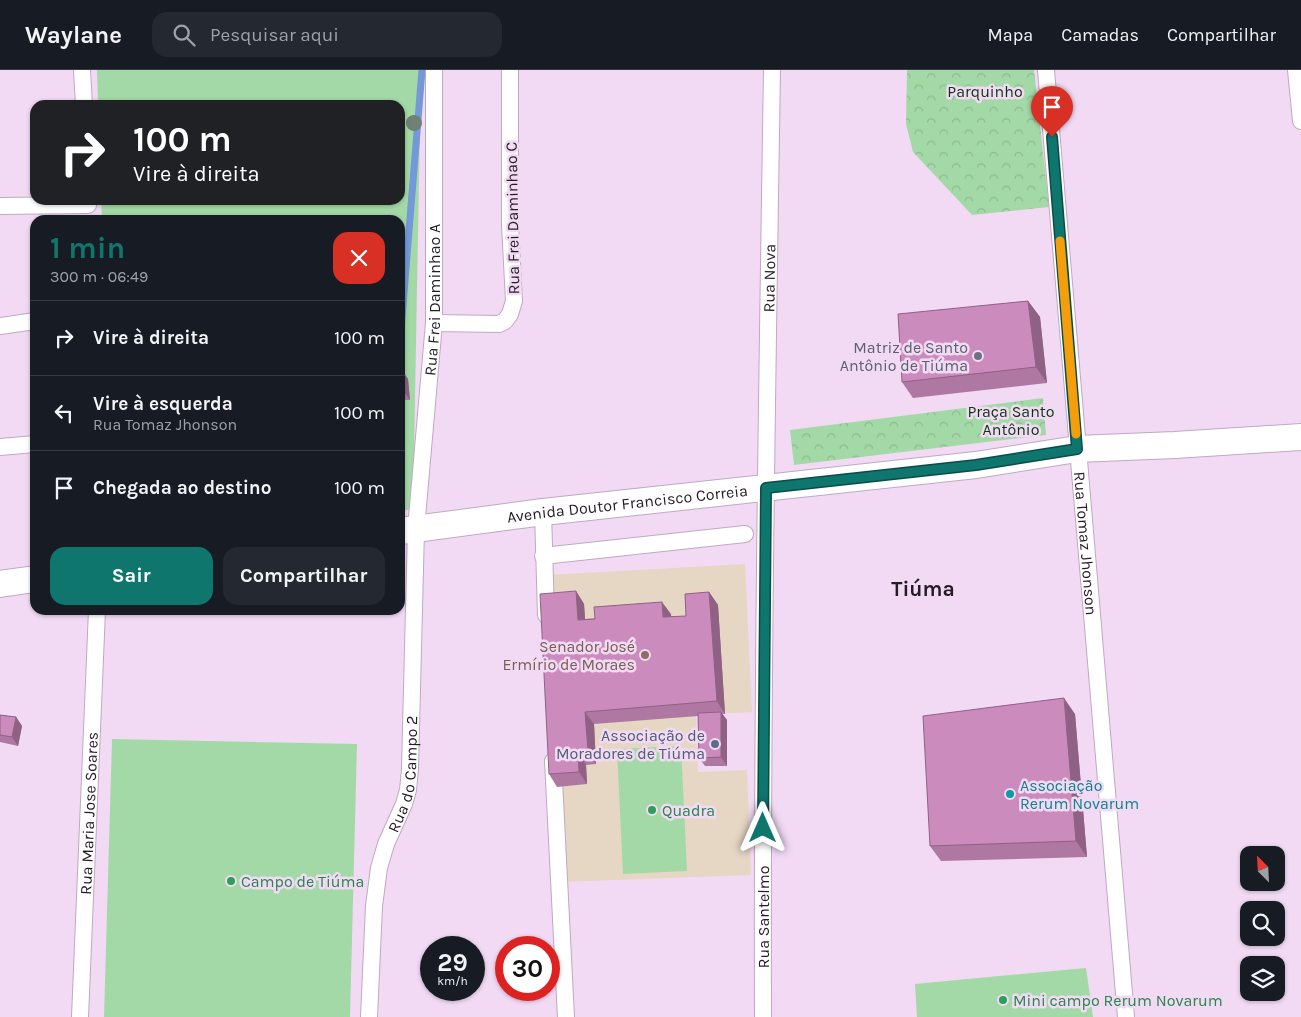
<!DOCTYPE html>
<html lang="pt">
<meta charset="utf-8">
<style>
body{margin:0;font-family:Karla,sans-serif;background:#242831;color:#f1f3f6;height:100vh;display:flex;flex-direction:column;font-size:19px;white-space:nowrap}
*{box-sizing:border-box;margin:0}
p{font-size:16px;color:#9ea1a6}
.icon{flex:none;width:28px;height:28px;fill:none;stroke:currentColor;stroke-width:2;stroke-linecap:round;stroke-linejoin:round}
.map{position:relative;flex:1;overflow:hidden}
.side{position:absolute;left:30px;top:145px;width:375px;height:400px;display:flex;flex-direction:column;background:#171b24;border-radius:15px;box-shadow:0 1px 4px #0004}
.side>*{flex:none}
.hud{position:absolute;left:30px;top:30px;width:375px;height:105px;border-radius:15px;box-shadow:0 1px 4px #0004;background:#202124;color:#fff;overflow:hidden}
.needle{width:32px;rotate:336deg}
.fabs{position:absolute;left:1240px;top:776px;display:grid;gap:10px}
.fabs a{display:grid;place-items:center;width:45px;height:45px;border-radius:10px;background:#171b24;box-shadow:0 1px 4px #0004;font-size:25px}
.speed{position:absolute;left:420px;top:866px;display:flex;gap:10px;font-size:25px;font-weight:700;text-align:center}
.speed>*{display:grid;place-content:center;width:65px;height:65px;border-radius:50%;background:#171b24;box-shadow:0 1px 4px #0004;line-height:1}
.speed small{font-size:12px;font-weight:400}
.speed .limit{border:8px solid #d22;background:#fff;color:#111}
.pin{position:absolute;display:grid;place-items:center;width:42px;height:42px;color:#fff;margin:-51px -21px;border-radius:50% 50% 50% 0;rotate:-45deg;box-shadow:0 0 5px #0007}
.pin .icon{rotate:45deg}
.me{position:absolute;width:55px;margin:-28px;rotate:0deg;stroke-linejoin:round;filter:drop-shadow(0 0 4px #0008)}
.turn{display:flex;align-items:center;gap:18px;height:105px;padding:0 20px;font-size:22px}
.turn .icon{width:65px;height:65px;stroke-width:2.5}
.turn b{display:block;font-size:35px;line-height:42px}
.round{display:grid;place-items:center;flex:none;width:52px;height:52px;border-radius:15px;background:#242831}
.headline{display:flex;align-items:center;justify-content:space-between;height:85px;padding:0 20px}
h1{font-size:30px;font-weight:700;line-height:38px;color:#0f766e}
.cta{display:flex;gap:10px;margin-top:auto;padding:10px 20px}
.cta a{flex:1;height:58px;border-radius:15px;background:#0f766e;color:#fff;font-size:20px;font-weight:700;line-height:58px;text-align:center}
.cta a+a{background:#242831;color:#f1f3f6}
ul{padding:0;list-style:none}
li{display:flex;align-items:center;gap:15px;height:75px;padding:0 20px;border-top:1px solid #363941}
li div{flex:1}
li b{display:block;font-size:19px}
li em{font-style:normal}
header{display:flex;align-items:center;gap:30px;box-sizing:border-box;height:70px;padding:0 25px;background:#171b24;border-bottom:1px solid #363941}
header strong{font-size:24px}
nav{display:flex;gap:28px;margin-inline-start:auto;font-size:18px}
.search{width:350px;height:45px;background:#242831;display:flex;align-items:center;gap:12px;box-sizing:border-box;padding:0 18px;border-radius:15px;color:#9ea1a6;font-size:19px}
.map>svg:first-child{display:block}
.education{fill:#e5d7c4}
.green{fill:#a3d9a6}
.park{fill:url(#park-crowns)}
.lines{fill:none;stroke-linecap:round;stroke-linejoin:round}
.stream{stroke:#7598d8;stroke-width:7}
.street-casing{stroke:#bfa9c1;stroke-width:18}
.primary-casing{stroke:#bfa9c1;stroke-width:28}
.street{stroke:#fff;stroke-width:16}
.primary{stroke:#fff;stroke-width:26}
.tree{fill:#718077}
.wall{fill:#af78a3}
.shaded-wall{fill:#8f6184}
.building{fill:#cc8bbd;stroke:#8f6184}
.route-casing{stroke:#0a4d48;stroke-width:12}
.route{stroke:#0f766e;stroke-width:9}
.slow{stroke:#f59e0b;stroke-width:9}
.worship-dot{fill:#6b7280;stroke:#f2daf4;stroke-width:2}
.education-dot{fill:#8d6e63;stroke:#f2daf4;stroke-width:2}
.service-dot{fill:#5c6f8a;stroke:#f2daf4;stroke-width:2}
.culture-dot{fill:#0f9aa8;stroke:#f2daf4;stroke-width:2}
.leisure-dot{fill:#2e9e5b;stroke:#f2daf4;stroke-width:2}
.labels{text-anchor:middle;stroke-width:5;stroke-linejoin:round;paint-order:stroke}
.park-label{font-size:16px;fill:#083610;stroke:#f2daf4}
.street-label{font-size:16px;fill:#241c25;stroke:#f2daf4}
.worship-label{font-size:16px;fill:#5b616d;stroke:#f2daf4;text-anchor:end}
.education-label{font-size:16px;fill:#785e54;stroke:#f2daf4;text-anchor:end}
.service-label{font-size:16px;fill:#4e5e75;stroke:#f2daf4;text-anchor:end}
.culture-label{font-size:16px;fill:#0d838f;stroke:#f2daf4;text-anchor:start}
.leisure-label{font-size:16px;fill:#27864d;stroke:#f2daf4;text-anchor:start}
.district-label{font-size:21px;font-weight:bold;fill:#241c25;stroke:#f2daf4}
</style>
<header>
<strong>Waylane</strong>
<div class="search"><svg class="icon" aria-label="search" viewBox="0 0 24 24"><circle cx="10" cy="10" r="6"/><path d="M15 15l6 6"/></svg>Pesquisar aqui</div>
<nav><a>Mapa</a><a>Camadas</a><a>Compartilhar</a></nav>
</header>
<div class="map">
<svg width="1301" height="947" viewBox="0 0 1301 947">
<defs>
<pattern id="park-crowns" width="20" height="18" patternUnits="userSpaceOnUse" patternTransform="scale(1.25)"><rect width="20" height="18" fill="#a3d9a6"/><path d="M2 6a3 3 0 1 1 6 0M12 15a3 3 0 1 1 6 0" fill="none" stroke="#8cba8f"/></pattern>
</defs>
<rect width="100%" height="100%" fill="#f2daf4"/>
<path class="education" d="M745,494L752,642L696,645L698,702L747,700L751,805L561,812L547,505Z"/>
<path class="green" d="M97,0H421L413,439L400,441V150H102L101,130H400V35H98Z
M112,669L357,674L350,947H104Z
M681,676L687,801L623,804L617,679Z
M1086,898L1093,947H917L915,914Z"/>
<path class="park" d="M907,0H1034L1049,137L972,145L913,82L906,54Z
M1043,328L1046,365L794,395L790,360Z"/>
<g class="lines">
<path class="stream" d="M400,272L422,0"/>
<defs>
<g id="street">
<path d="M82,0L84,35"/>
<path id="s1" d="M1046,0L1126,947"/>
<path d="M1296,0L1301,51"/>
<path d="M0,136L88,135"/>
<path d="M434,253L499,254L505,251L510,244L514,231L510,155V0"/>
<path d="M0,256L35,251"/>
<path d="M0,377L35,374"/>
<path d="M543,442L546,545"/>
<path d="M543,486L745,464"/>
<path d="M553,691L566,947"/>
<path id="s2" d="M80,947L97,540"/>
<path id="s3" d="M369,947L374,836L379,798L386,774L404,734L408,720L410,699L416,459L434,253V0"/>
<path id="s4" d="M763,947C762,631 767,316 772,0"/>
</g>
<g id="primary">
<path id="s5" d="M400,461L543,442L976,395L1077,379L1175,375L1301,367"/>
<path d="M0,514L35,509"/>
</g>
</defs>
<use href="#street" class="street-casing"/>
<use href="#primary" class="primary-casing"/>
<use href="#street" class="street"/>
<use href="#primary" class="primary"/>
</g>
<circle class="tree" cx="414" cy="53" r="8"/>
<path class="wall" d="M1028,231L1040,247L1047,313L913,328L902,312Z
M400,300L408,309L410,330H400Z
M576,521L584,534L585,549L671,544V547L686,546L709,522L718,535L725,644H722L727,650V696H705L699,688L698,646L594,654L596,694L586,695L587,714L557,717L549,704Z
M1075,644L1087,787L941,791L930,776Z
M0,645L16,647L22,656L18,676L0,672Z"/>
<path class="shaded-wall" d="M1028,231L1040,247L1047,313L1036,297Z
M402,300L408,309L410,330L404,322Z
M576,521L584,534L586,562L578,550Z
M709,522L718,535L725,644L717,631Z
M662,532L671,544L672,560L663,547Z
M1064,628L1075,644L1087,787L1076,771Z
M585,642L594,654L596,694L588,681Z
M721,642L727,650V696L721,687Z
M16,647L22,656L18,676L12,667Z
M578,682L586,695L587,714L579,702Z"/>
<path class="building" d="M1028,231L1036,297L902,312L898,244Z
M400,300H402L404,322H400Z
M576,521L578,550L595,549L594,537L662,532L663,547L686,546L685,524L709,522L717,631L585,642L588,681L578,682L579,702L549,704L540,524Z
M1064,628L1076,771L930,776L923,646Z
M721,642V687L699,688L698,643Z
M0,645L16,647L12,667L0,665Z"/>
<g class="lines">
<defs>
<path id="route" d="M763,758L766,418L976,395L1077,379L1052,67"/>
</defs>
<use href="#route" class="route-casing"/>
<use href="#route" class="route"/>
<path class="slow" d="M1060,171L1076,364"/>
</g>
<circle class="worship-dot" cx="978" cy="286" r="5"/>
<circle class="education-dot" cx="645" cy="585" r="5"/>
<circle class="service-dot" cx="715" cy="674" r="5"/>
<circle class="culture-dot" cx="1010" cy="724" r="5"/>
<g class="leisure-dot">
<circle cx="652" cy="740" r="5"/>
<circle cx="231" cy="811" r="5"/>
<circle cx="1003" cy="930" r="5"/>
</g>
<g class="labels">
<g class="park-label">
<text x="985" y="27">Parquinho</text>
<text x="1011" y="347">Praça Santo<tspan x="1011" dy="18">Antônio</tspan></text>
</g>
<g class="street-label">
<text transform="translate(512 148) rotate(-91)" y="6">Rua Frei Daminhao C</text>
<text dy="6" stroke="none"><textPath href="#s4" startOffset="739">Rua Nova</textPath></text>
<text dy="6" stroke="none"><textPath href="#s3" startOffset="724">Rua Frei Daminhao A</textPath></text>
<text dy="6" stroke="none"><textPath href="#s5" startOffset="229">Avenida Doutor Francisco Correia</textPath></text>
<text dy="6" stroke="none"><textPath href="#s1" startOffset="475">Rua Tomaz Jhonson</textPath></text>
<text dy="6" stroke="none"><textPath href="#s3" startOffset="248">Rua do Campo 2</textPath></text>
<text dy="6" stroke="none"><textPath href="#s2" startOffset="204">Rua Maria Jose Soares</textPath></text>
<text dy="6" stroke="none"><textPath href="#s4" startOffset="100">Rua Santelmo</textPath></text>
</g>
<g class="worship-label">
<text x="968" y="283">Matriz de Santo<tspan x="968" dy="18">Antônio de Tiúma</tspan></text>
</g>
<g class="education-label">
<text x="635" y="582">Senador José<tspan x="635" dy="18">Ermírio de Moraes</tspan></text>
</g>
<g class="service-label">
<text x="705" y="671">Associação de<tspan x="705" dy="18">Moradores de Tiúma</tspan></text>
</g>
<g class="culture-label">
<text x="1020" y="721">Associação<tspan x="1020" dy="18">Rerum Novarum</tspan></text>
</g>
<g class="leisure-label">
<text x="662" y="746">Quadra</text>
<text x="241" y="817">Campo de Tiúma</text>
<text x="1013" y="936">Mini campo Rerum Novarum</text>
</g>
<g class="district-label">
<text x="923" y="526">Tiúma</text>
</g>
</g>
</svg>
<div class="fabs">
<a><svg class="needle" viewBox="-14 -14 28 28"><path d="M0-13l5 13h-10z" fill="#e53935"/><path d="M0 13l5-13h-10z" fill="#9ea1a6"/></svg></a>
<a><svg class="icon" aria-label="search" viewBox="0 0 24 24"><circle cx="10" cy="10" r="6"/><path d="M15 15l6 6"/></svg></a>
<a><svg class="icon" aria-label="layers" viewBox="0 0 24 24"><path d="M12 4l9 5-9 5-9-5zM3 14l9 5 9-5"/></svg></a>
</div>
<div class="speed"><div>29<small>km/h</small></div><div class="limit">30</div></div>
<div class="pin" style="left:1052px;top:67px;background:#d93025"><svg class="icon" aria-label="arrive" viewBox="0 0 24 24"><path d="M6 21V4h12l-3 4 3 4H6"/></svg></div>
<svg class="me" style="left:763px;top:758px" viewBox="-20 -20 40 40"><path d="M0-17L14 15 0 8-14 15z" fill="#0f766e" stroke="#fff" stroke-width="4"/></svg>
<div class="hud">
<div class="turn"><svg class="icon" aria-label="right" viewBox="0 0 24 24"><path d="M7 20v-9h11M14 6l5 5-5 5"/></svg><div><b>100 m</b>Vire à direita</div></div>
</div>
<section class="side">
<div class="headline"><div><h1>1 min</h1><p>300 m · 06:49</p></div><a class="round" style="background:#d93025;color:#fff"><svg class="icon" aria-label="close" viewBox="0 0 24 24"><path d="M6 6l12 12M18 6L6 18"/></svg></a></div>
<ul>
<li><svg class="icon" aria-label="right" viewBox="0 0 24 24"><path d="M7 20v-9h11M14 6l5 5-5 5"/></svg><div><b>Vire à direita</b></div><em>100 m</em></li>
<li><svg class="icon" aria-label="left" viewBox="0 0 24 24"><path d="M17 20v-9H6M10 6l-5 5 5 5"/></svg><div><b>Vire à esquerda</b><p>Rua Tomaz Jhonson</p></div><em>100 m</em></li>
<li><svg class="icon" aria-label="arrive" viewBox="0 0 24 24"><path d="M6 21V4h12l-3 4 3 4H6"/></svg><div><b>Chegada ao destino</b></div><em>100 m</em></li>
</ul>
<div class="cta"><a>Sair</a><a>Compartilhar</a></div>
</section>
</div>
